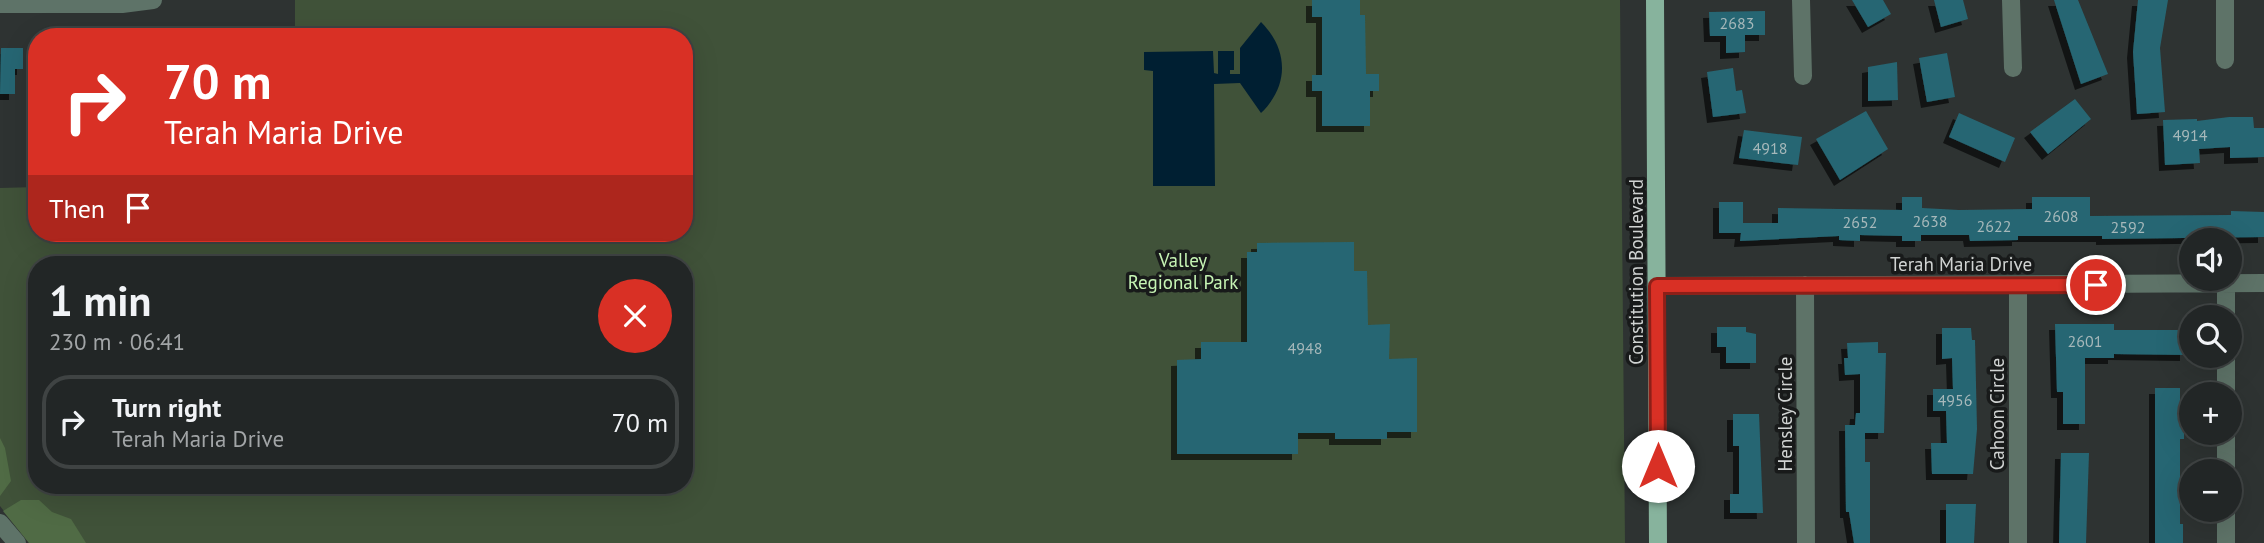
<!DOCTYPE html>
<meta charset="utf-8">
<style>
body{margin:0;font-family:"PT Sans",sans-serif;background:#2e3232;color:#f1f3f6;height:100vh;display:flex;flex-direction:column;font-size:26px;white-space:nowrap}
*{box-sizing:border-box;margin:0}
p{font-size:23px;color:#a2a5a7}
.icon{flex:none;width:38px;height:38px;fill:none;stroke:currentColor;stroke-width:2;stroke-linecap:round;stroke-linejoin:round}
.map{position:relative;flex:1;overflow:hidden}
.panel{position:absolute;left:28px;top:256px;width:665px;height:238px;display:flex;flex-direction:column;background:#222626;border-radius:28px;box-shadow:0 7px 28px #0002,0 0 0 2px #3f4343}
.panel>*{flex:none}
.hud{position:absolute;left:28px;top:28px;width:665px;height:214px;border-radius:28px;box-shadow:0 7px 28px #0002,0 0 0 2px #3f4343;background:#d93025;color:#fff;overflow:hidden}
.tools{position:absolute;left:2179px;top:228px;display:grid;gap:14px}
.tools a{display:grid;place-items:center;width:63px;height:63px;border-radius:50%;background:#222626;box-shadow:0 7px 28px #0002,0 0 0 2px #3f4343;font-size:35px}
.pin{position:absolute;display:grid;place-items:center;width:60px;height:60px;color:#fff;margin:-30px;border:4px solid #fff;border-radius:50%;box-shadow:0 2px 7px #0007}
.me{position:absolute;width:77px;margin:-38px;rotate:0deg;stroke-linejoin:round;filter:drop-shadow(0 0 5px #0008)}
.turn{display:flex;align-items:center;gap:24px;height:147px;padding:0 21px;font-size:32px}
.turn .icon{width:91px;height:91px;stroke-width:2.5}
.turn b{display:block;font-size:49px;line-height:60px}
.then{display:flex;align-items:center;height:66px;padding:0 21px;background:#0003;gap:14px;font-size:26px}
.round{display:grid;place-items:center;flex:none;width:74px;height:74px;border-radius:37px;background:#2e3232}
.overview{display:flex;align-items:center;justify-content:space-between;height:119px;padding:0 21px}
h1{font-size:42px;font-weight:700;line-height:52px}
ul{padding:0;list-style:none}
li{display:flex;align-items:center;gap:21px;height:94px;margin:0 14px 10px;padding:0 7px;border:4px solid #3f4343;border-radius:28px}
li div{flex:1}
li b{display:block;font-size:26px}
li em{font-style:normal}
.map>svg:first-child{display:block}
.green{fill:#405239;fill-rule:evenodd}
.forest{fill:#506b45}
.water{fill:#001f32}
.building{fill:#266673;filter:url(#shadow)}
.lines{fill:none;stroke-linecap:round;stroke-linejoin:round}
.minor{stroke:#5e7368;stroke-width:18}
.major{stroke:#87b39d;stroke-width:18}
.route-casing{stroke:#8d1f18;stroke-width:18}
.route{stroke:#d93025;stroke-width:12}
.labels{text-anchor:middle;stroke-width:7;stroke-linejoin:round;paint-order:stroke}
.number-label{font-size:16px;fill:#a6b8ba}
.park-label{font-size:19px;fill:#c6f4b4;stroke:#181a1a}
.street-label{font-size:19px;fill:#d0d3d2;stroke:#181a1a}
</style>
<div class="map">
<svg width="2264" height="543" viewBox="0 0 2264 543">
<defs>
<filter id="shadow"><feDropShadow dx="-6" dy="6" stdDeviation="0" flood-color="#0009"/></filter>
</defs>
<rect width="100%" height="100%" fill="#2e3332"/>
<path class="green" d="M295,0H1620L1625,543H29L0,506V188L37,187V233H684V37H295ZM37,264H684V485H37Z"/>
<path class="forest" d="M0,438L5,448L11,481L0,496Z
M21,500H39L52,512L71,519L86,543H29L3,511Z"/>
<path class="water" d="M1261,22C1288,49 1290,85 1261,113L1240,83L1214,84L1215,186H1153V71L1144,70V52L1213,51L1214,73L1218,74V51H1234V70H1230V74H1240V48Z"/>
<path class="building" d="M1312,0H1360V15H1365L1366,74H1379V91H1370V126H1322V91H1312V75H1322V17H1312Z
M1852,0H1883L1891,14L1868,27Z
M1934,0H1963L1968,19L1941,27Z
M2054,0H2078L2108,74L2081,84Z
M2138,0H2168L2160,48L2165,112L2137,114L2133,52Z
M1765,11V35H1745V52L1726,53V36H1710L1709,12Z
M1,48H23V69H15V94H0Z
M1947,53L1955,97L1927,102L1919,58Z
M1897,62L1898,100L1868,101V67Z
M1733,68L1736,91L1742,90L1746,113L1713,117L1707,72Z
M2075,99L2091,119L2048,154L2030,132Z
M1866,111L1888,149L1840,180L1816,139Z
M1959,113L2015,138L2005,162L1949,137Z
M2229,117H2253L2254,128H2264V157L2230,158V147L2199,149L2200,163L2165,165L2163,120L2197,119V121Z
M1744,130L1802,137L1798,165L1739,158Z
M1902,197H1922V208L1959,210L2032,209V197H2090V216L2231,215V211L2264,212V237L2102,239V236H2018V240L1970,241L1969,235H1921V241H1902V236L1860,235V241L1839,240V236L1740,241L1741,233H1719V202H1743V223H1778V208L1902,210Z
M1354,242V271H1367L1368,325L1390,324L1389,359L1417,358V432H1387V439H1335V433H1298V454H1177V360L1201,359V342H1247V252H1257V243Z
M2055,324H2114V330H2186V355L2114,354V358H2085V424H2063V392H2057Z
M1717,327H1746V332L1756,334V363H1726V347H1717Z
M1942,328H1971L1972,340H1975L1977,429L1973,474H1932L1931,443H1947L1946,411H1933V389H1953L1952,358L1942,359Z
M1878,342V353H1886L1884,433H1865V462H1870V543H1854L1849,512H1846L1845,425H1855L1856,413H1860V374L1845,375L1844,358H1848L1847,343Z
M2155,388H2180V405H2184V439H2180V524H2183V543H2155Z
M1733,414H1759L1763,513H1730V494H1739V446H1733Z
M2061,453H2089L2086,543H2059Z
M1946,504H1976L1974,543H1946Z"/>
<g class="lines">
<path class="minor" d="M1801,0L1803,76
M2011,0L2013,68
M0,4H122L153,0
M2225,60V0
M1805,285L1806,543
M2018,285V543
M2226,285V317
M1657,286L2264,283
M2226,355V394
M2226,432V471
M2226,509V543
M0,523L17,543"/>
<path class="major" d="M1655,0L1658,543"/>
</g>
<g class="lines">
<defs>
<path id="route" d="M1658,466L1657,286L2096,285"/>
</defs>
<use href="#route" class="route-casing"/>
<use href="#route" class="route"/>
</g>
<g class="labels">
<g class="number-label">
<text x="1737" y="29">2683</text>
<text x="2190" y="141">4914</text>
<text x="1770" y="154">4918</text>
<text x="2061" y="222">2608</text>
<text x="1930" y="227">2638</text>
<text x="1860" y="228">2652</text>
<text x="1994" y="232">2622</text>
<text x="2128" y="233">2592</text>
<text x="2085" y="347">2601</text>
<text x="1305" y="354">4948</text>
<text x="1955" y="406">4956</text>
</g>
<g class="park-label">
<text x="1183" y="267">Valley<tspan x="1183" dy="22">Regional Park</tspan></text>
</g>
<g class="street-label">
<text x="1961" y="271">Terah Maria Drive</text>
<text transform="translate(1636 272) rotate(-90)" y="7">Constitution Boulevard</text>
<text transform="translate(1785 414) rotate(-90)" y="7">Hensley Circle</text>
<text transform="translate(1997 414) rotate(-90)" y="7">Cahoon Circle</text>
</g>
</g>
</svg>
<div class="tools">
<a><svg class="icon" aria-label="sound" viewBox="0 0 24 24"><path d="M4 9h4l5-4v14l-5-4H4zM17 9q2 3 0 6"/></svg></a>
<a><svg class="icon" aria-label="search" viewBox="0 0 24 24"><circle cx="10" cy="10" r="6"/><path d="M15 15l6 6"/></svg></a>
<a>+</a>
<a>−</a>
</div>
<div class="pin" style="left:2096px;top:285px;background:#d93025"><svg class="icon" aria-label="arrive" viewBox="0 0 24 24"><path d="M6 21V4h12l-3 4 3 4H6"/></svg></div>
<svg class="me" style="left:1658px;top:466px" viewBox="-20 -20 40 40"><circle r="19" fill="#fff"/><path d="M0-13L10 11 0 6-10 11z" fill="#d93025"/></svg>
<div class="hud">
<div class="turn"><svg class="icon" aria-label="right" viewBox="0 0 24 24"><path d="M7 20v-9h11M14 6l5 5-5 5"/></svg><div><b>70 m</b>Terah Maria Drive</div></div>
<div class="then">Then<svg class="icon" aria-label="arrive" viewBox="0 0 24 24"><path d="M6 21V4h12l-3 4 3 4H6"/></svg></div>
</div>
<section class="panel">
<div class="overview"><div><h1>1 min</h1><p>230 m · 06:41</p></div><a class="round" style="background:#d93025;color:#fff"><svg class="icon" aria-label="close" viewBox="0 0 24 24"><path d="M6 6l12 12M18 6L6 18"/></svg></a></div>
<ul>
<li><svg class="icon" aria-label="right" viewBox="0 0 24 24"><path d="M7 20v-9h11M14 6l5 5-5 5"/></svg><div><b>Turn right</b><p>Terah Maria Drive</p></div><em>70 m</em></li>
</ul>
</section>
</div>
